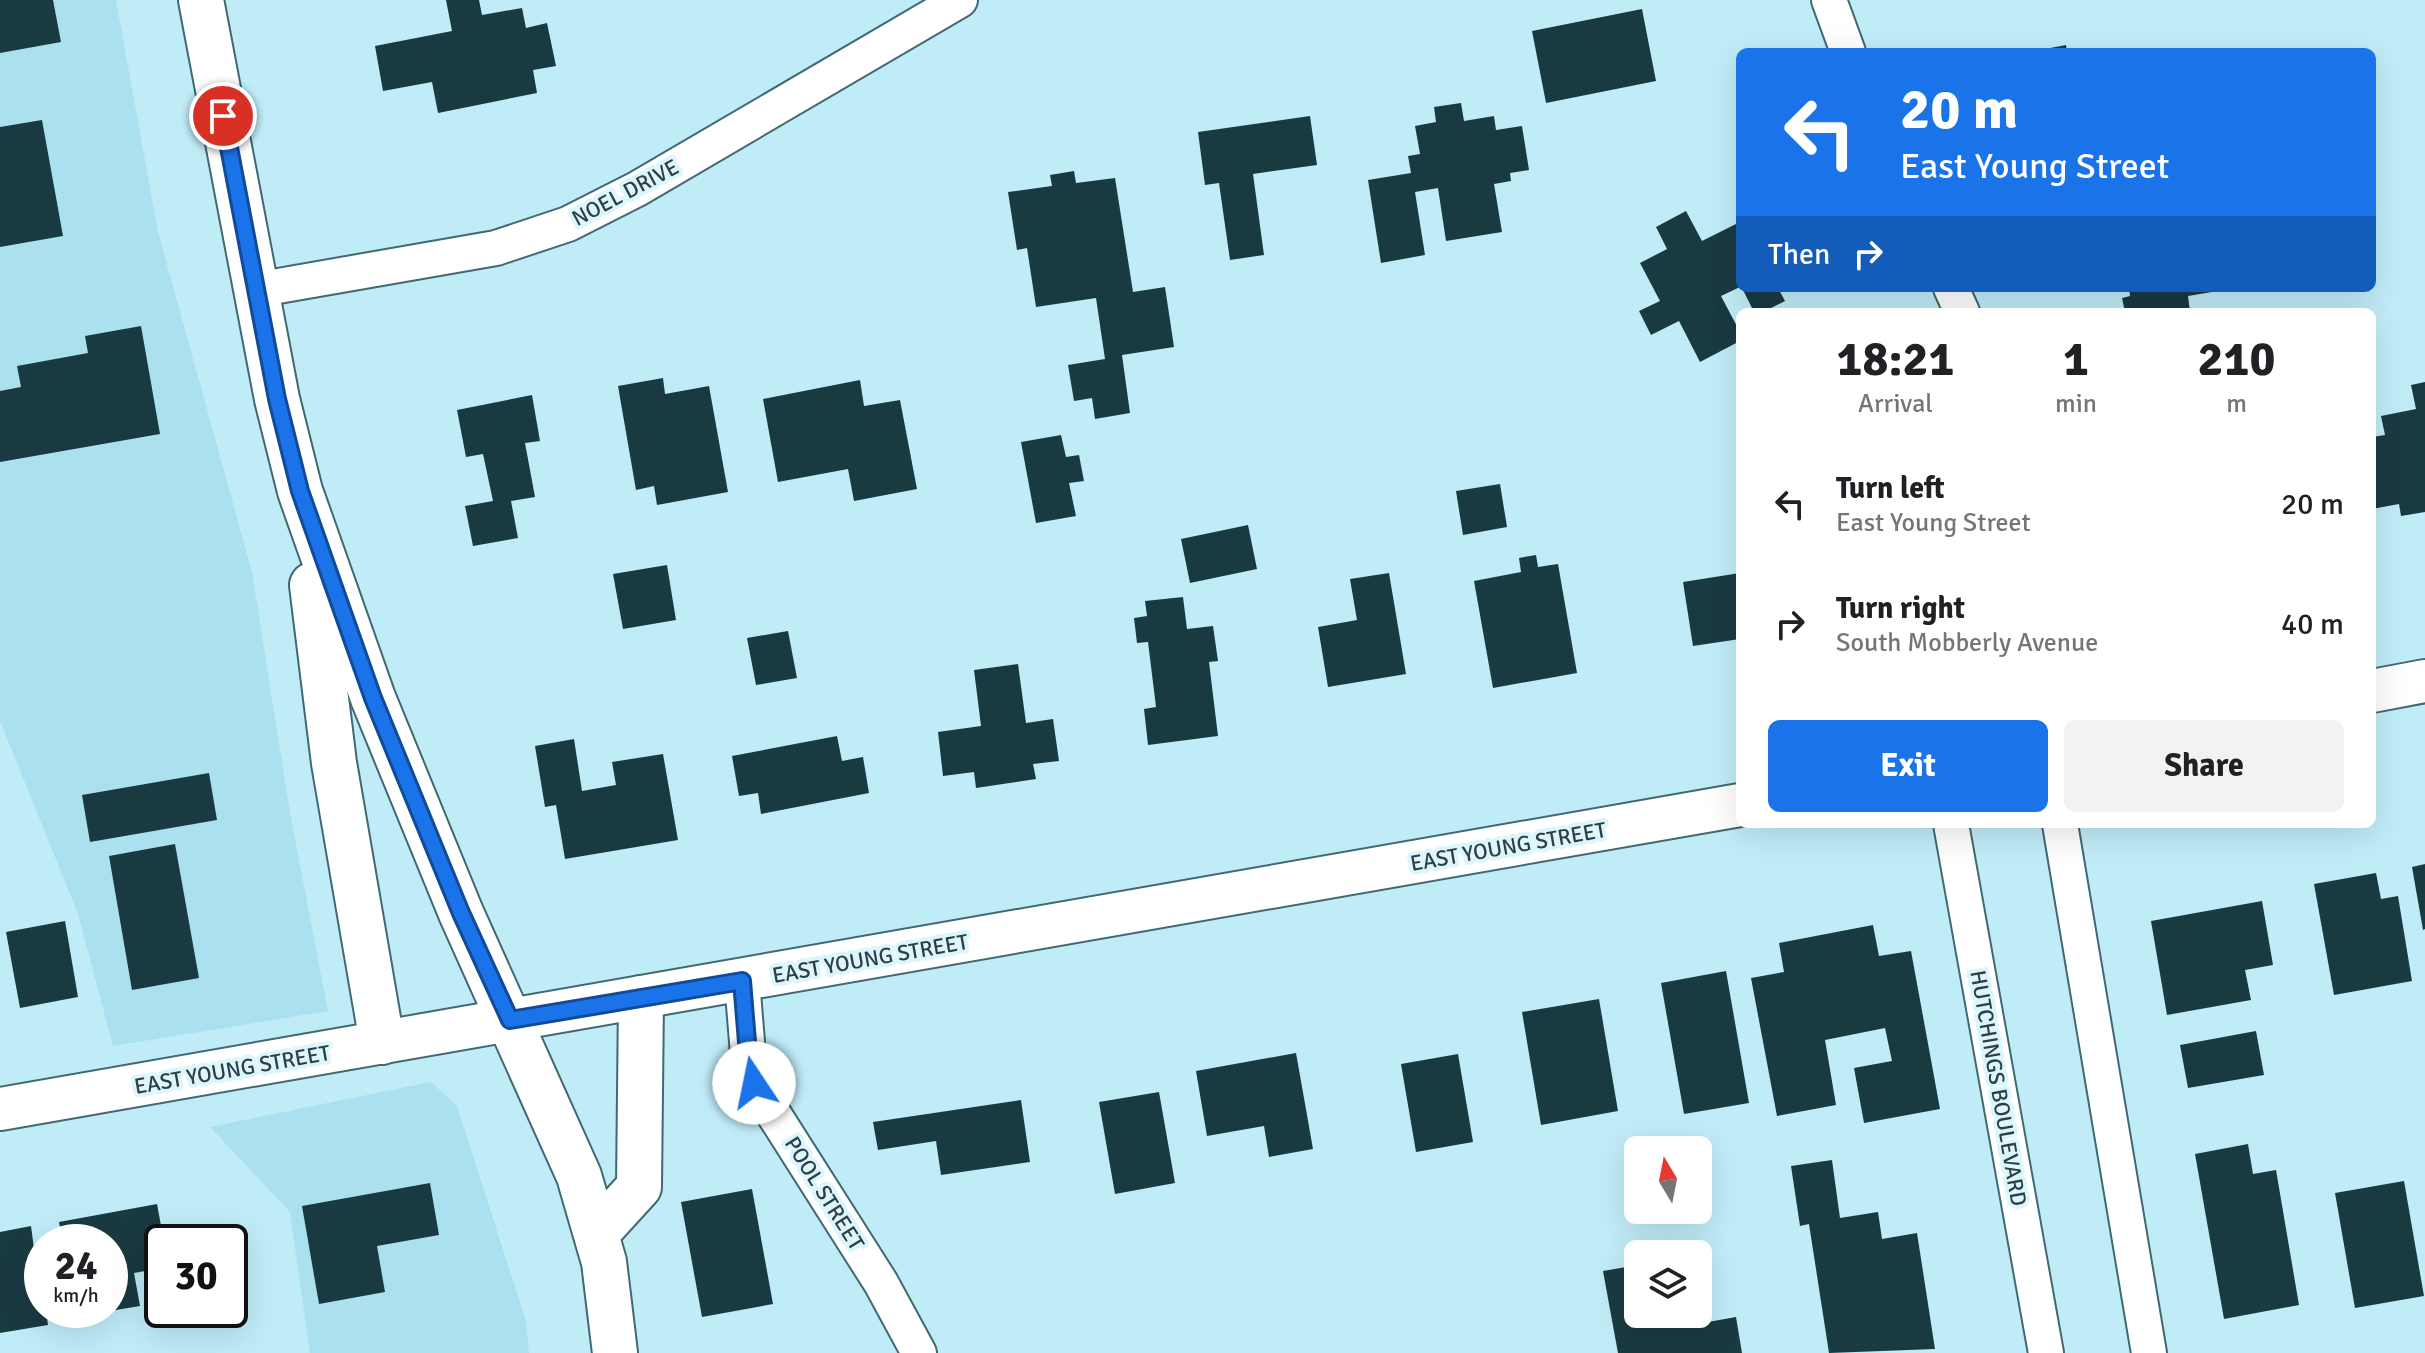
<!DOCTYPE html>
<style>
body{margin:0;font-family:Signika,sans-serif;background:#f2f2f2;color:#202124;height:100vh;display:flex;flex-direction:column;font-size:30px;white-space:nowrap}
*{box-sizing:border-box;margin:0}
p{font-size:26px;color:#757577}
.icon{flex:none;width:44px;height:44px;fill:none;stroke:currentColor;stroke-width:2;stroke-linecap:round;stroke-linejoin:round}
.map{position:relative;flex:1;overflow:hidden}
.side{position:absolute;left:1736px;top:308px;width:640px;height:520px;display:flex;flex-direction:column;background:#fff;border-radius:12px;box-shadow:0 8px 32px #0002}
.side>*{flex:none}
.guide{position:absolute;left:1736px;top:48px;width:640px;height:244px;border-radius:12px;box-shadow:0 8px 32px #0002;background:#1a73e8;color:#fff;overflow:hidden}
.needle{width:52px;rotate:350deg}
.tools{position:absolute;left:1624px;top:1136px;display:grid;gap:16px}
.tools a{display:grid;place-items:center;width:88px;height:88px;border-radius:12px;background:#fff;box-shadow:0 8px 32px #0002;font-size:40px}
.speed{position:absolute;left:24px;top:1224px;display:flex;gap:16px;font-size:40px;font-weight:700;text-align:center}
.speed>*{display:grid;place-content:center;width:104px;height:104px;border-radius:50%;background:#fff;box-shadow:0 8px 32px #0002;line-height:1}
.speed small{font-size:20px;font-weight:400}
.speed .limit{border:4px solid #111;border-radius:12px;background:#fff;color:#111}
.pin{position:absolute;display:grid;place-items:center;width:68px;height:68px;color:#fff;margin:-34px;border:4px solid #fff;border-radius:50%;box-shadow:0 2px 8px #0007}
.me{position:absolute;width:88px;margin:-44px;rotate:349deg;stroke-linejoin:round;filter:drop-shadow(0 0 6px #0008)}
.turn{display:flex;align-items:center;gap:28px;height:168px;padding:0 32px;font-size:36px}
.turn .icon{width:104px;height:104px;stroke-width:2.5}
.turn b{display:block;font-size:56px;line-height:68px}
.then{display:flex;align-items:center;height:76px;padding:0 32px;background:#0003;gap:16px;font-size:30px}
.eta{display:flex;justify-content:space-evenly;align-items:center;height:136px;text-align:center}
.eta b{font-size:48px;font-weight:800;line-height:56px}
.button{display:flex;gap:16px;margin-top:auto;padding:16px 32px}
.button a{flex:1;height:92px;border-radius:12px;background:#1a73e8;color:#fff;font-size:32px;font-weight:800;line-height:92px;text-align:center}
.button a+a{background:#f2f2f2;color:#202124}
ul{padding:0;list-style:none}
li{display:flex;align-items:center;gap:24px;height:120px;padding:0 32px}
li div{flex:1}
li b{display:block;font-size:30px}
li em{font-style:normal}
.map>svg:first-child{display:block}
.built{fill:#abe1ee}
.building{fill:#1a3a42}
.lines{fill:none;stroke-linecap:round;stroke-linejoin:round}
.minor-casing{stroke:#406973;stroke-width:38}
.tertiary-casing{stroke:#406973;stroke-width:46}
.secondary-casing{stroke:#406973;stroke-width:48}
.minor{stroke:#fff;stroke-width:34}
.tertiary{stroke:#fff;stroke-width:42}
.secondary{stroke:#fff;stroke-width:44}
.route-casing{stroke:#114b97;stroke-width:20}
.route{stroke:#1a73e8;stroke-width:14}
.labels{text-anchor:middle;stroke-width:8;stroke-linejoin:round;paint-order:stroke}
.street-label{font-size:22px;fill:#2d3f43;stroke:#dcf6fd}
</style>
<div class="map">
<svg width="2425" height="1353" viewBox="0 0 2425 1353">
<rect width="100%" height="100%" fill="#c0ecf8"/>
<path class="built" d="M0,0H116L158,232L252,572L290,813L328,1011L113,1046L78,914L0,721Z
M431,1082L457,1106L526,1321L529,1353H310L290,1212L210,1127Z"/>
<path class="building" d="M0,0H53L61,42L0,53Z
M446,0H479L482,15L522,8L526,28L547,23L556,66L533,70L537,93L438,113L432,82L383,91L375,46L452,31Z
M1642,9L1656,81L1546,103L1532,31Z
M2066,45L2067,52H2045V49Z
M1461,103L1464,121L1494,116L1496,130L1522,126L1529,170L1510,173L1511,181L1494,184L1502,232L1446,241L1438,188L1415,192L1425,255L1381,263L1368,180L1411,173L1408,156L1420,154L1415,126L1436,122L1434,107Z
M1310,116L1317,165L1253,174L1264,255L1230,260L1219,183L1205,185L1198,132Z
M42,120L63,236L0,247V127Z
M1074,171L1076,183L1115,178L1133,292L1165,287L1174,347L1122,355L1130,413L1095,419L1092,398L1074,401L1068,365L1105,359L1096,298L1036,307L1027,248L1017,250L1008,192L1052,186L1050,175Z
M1686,211L1702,241L1740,222V287L1721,296L1740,332V341L1700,362L1679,321L1651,335L1639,311L1660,301L1640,263L1667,249L1656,227Z
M1742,288H1778L1785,301L1763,312H1754Z
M2129,288H2224V290L2188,296L2190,312H2125L2122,298L2130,296Z
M141,326L160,434L0,462V391L21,387L17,366L88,353L85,336Z
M663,378L665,394L709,386L728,492L657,505L654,486L636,490L618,386Z
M860,380L864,406L900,400L917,489L854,501L848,469L778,482L763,399Z
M2425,382V512L2401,516L2399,504L2372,509V437L2385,435L2381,416L2416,409L2411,385Z
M532,395L540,441L525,443L535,497L511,501L518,538L473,546L465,506L493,501L483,454L466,457L457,410Z
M1061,435L1066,457L1079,455L1084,481L1069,483L1076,516L1036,523L1021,442Z
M1500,484L1507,527L1463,535L1456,491Z
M1248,525L1257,569L1190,583L1181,539Z
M1536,555L1538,567L1558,564L1577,673L1493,688L1474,581L1521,572L1519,558Z
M667,565L676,620L623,629L613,574Z
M1389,573L1406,674L1328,687L1318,627L1357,620L1350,579Z
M1740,573V639L1693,646L1683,582Z
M1183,597L1187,629L1213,626L1218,661L1209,662L1218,736L1148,745L1144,709L1156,707L1148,642L1137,643L1134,618L1147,616L1145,601Z
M788,631L797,678L756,685L747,638Z
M1018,664L1026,723L1053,719L1059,761L1033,764L1036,779L976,788L974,772L943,776L938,732L981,726L974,670Z
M837,736L842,761L863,757L869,793L761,814L758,793L739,796L732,756Z
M574,739L582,791L616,785L612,762L663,754L678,840L565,859L556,805L545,807L535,746Z
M209,773L217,820L90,842L82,795Z
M175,844L199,978L132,990L109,856Z
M2425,864V929L2423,930L2412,867Z
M2376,873L2381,899L2398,896L2412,981L2334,995L2314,884Z
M2262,901L2273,965L2245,970L2251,1000L2167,1015L2151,921Z
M65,921L78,997L20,1008L6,932Z
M1873,925L1879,956L1911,951L1940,1109L1864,1123L1854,1068L1892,1061L1885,1028L1825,1040L1836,1105L1777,1116L1751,978L1784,972L1779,943Z
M1726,971L1749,1103L1684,1114L1661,983Z
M1599,999L1618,1111L1541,1125L1522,1012Z
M2256,1031L2264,1075L2188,1088L2180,1045Z
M1296,1053L1313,1149L1269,1157L1264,1126L1207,1136L1196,1071Z
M1458,1054L1473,1142L1416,1152L1401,1064Z
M1159,1092L1175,1183L1115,1194L1099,1102Z
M1021,1100L1030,1162L941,1175L936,1141L878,1150L873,1122Z
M2248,1144L2253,1174L2276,1170L2299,1305L2224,1319L2195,1154Z
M1832,1160L1840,1218L1878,1212L1882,1239L1917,1233L1935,1349L1829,1353L1809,1224L1800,1226L1791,1166Z
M2404,1181L2424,1296L2355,1308L2335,1193Z
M430,1183L439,1235L377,1246L385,1292L319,1304L302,1206Z
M752,1189L773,1304L702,1317L681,1202Z
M157,1204L164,1242L162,1268L134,1273L140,1306L110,1311V1242H63L59,1222Z
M31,1226L42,1310H46L48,1325L0,1333V1232Z
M1638,1265V1314H1677L1680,1327L1736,1317L1742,1353H1618L1603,1271Z
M75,1310H107L108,1312L76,1317Z"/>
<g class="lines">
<defs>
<path id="minor" d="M1829,0L1848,52
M1951,288L1962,312
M255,290L496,248L568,224L637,189L960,0
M1951,824L2046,1353
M2060,824L2149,1353
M742,981L749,1066L754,1083L881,1283L919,1353"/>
<path id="tertiary" d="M2372,691L2425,681
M0,1109L1740,805"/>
<path id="secondary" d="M201,0L277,399L300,491L373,698L461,913L579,1176L604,1262L615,1353
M312,585L334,763L382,1042
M597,1233L639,1187L641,998"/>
</defs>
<use href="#minor" class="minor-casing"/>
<use href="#tertiary" class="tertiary-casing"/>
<use href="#secondary" class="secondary-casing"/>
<use href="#minor" class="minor"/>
<use href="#tertiary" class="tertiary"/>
<use href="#secondary" class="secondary"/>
</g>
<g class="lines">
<defs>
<path id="route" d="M223,116L277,399L300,491L373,698L461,913L510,1020L742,981L749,1066L754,1083"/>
</defs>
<use href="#route" class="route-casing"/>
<use href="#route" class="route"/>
</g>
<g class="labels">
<g class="street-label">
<text transform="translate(625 192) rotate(-28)" y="8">NOEL DRIVE</text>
<text transform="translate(1508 846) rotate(-10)" y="8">EAST YOUNG STREET</text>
<text transform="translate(870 958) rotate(-10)" y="8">EAST YOUNG STREET</text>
<text transform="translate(232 1069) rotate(-10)" y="8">EAST YOUNG STREET</text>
<text transform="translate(1999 1088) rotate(80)" y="8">HUTCHINGS BOULEVARD</text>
<text transform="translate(825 1193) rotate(58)" y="8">POOL STREET</text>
</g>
</g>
</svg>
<div class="tools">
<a><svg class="needle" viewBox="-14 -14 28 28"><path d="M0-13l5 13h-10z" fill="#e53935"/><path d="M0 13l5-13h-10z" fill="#757577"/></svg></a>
<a><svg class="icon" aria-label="layers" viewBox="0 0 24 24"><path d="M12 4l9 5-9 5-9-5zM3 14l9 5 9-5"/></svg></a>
</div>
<div class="speed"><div>24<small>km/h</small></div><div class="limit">30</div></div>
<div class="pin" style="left:223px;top:116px;background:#d93025"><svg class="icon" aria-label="arrive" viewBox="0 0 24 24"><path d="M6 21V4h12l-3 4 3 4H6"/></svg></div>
<svg class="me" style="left:754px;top:1083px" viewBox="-20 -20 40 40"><circle r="19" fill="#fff"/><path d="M0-13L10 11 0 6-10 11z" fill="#1a73e8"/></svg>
<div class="guide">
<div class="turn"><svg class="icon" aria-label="left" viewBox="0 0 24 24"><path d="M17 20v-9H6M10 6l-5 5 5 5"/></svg><div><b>20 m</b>East Young Street</div></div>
<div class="then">Then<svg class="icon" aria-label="right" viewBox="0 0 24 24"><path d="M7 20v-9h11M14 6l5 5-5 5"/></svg></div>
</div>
<section class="side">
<div class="eta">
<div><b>18:21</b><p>Arrival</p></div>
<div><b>1</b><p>min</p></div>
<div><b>210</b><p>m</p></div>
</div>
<ul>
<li><svg class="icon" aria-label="left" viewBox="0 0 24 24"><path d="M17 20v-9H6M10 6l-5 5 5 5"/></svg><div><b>Turn left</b><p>East Young Street</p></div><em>20 m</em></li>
<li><svg class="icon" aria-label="right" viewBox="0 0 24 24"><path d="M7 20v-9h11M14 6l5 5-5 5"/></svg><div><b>Turn right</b><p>South Mobberly Avenue</p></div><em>40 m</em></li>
</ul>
<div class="button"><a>Exit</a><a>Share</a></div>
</section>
</div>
